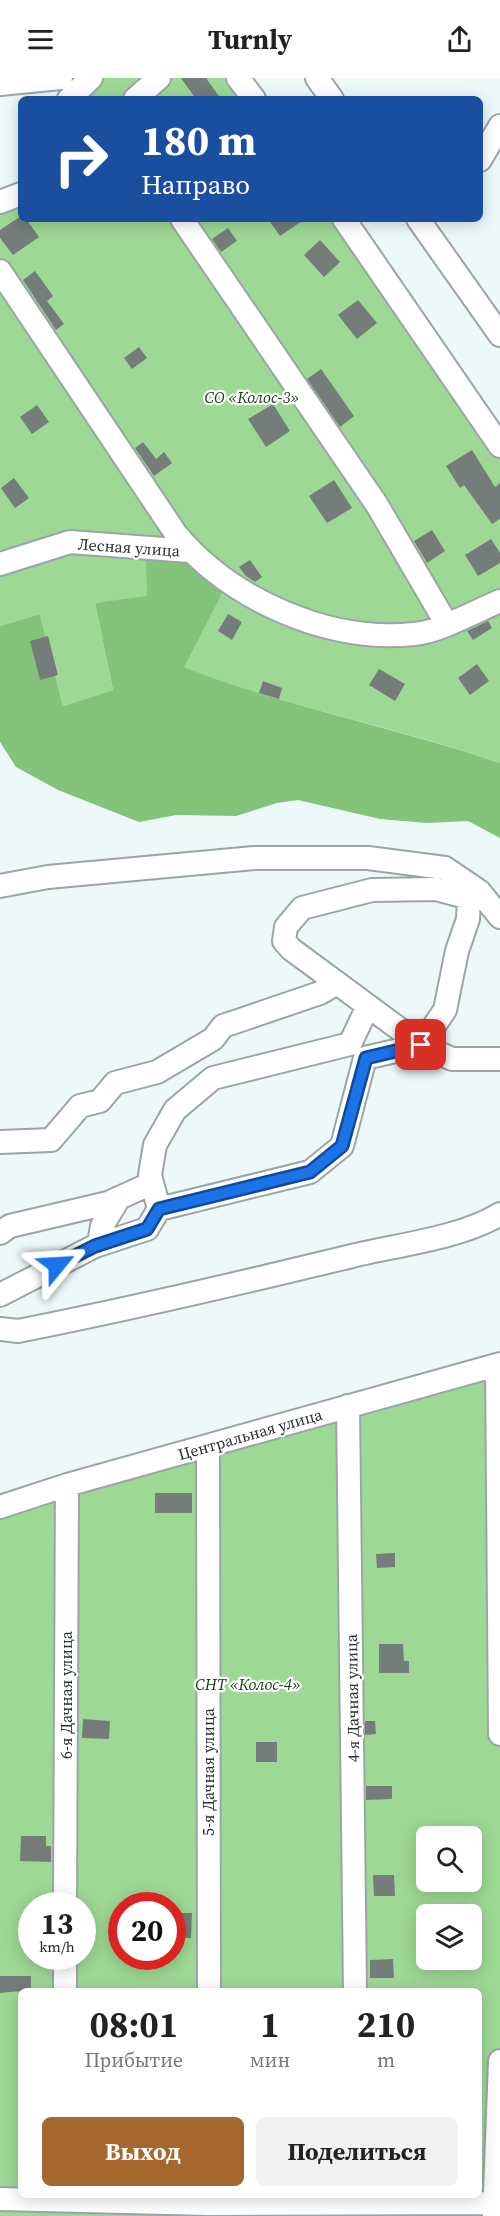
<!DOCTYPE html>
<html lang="ru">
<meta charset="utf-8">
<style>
body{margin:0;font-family:"Source Serif 4",serif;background:#f2f2f2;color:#222;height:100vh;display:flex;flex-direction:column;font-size:22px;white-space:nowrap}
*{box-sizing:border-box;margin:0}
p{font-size:20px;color:#767676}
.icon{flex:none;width:33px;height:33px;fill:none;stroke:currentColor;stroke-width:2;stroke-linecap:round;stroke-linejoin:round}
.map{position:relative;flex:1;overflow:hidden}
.drawer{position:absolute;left:18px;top:1910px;width:464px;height:210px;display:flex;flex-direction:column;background:#fff;border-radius:9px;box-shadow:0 3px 15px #0003}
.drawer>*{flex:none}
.banner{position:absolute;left:18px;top:18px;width:465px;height:126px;border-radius:9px;box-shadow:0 3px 15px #0003;background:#1a4fa0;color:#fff;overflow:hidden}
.buttons{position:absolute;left:416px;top:1748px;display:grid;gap:12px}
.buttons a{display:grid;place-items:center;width:66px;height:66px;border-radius:9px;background:#fff;box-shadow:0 3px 15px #0003;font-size:30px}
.speed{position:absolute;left:18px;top:1814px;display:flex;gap:12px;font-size:30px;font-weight:700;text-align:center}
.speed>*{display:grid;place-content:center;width:78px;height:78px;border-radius:50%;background:#fff;box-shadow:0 3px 15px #0003;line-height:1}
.speed small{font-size:15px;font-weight:400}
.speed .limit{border:9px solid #d22;background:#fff;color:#111}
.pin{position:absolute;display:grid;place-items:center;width:51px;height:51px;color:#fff;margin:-26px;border-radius:12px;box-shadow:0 3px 9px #0006}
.me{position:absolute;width:66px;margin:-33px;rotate:63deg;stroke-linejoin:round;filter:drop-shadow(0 0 4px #0008)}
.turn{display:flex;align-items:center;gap:21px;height:126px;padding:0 24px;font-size:27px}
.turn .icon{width:78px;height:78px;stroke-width:2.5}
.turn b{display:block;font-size:42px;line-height:51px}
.eta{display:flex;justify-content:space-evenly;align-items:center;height:102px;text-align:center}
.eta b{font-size:36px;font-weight:700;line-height:42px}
.button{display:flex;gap:12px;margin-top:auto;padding:12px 24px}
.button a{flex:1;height:69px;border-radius:9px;background:#a5672d;color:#fff;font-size:24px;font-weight:700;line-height:69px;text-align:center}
.button a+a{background:#f2f2f2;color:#222}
header{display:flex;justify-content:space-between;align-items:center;height:78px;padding:0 24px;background:#fff;font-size:27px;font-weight:700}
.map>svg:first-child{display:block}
.green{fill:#9ed895;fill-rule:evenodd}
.forest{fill:#83c47a}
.building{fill:#747d79}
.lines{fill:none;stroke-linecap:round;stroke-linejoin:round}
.minor-casing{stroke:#9aa6a5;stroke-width:26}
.minor{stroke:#fff;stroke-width:22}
.route-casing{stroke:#114b97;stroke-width:15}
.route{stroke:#1a73e8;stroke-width:10}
.labels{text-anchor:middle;stroke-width:4.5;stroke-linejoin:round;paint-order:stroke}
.park-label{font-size:16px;font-style:italic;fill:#164110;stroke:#fff}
.street-label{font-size:16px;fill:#2b3030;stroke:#fff}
</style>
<header><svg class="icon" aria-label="menu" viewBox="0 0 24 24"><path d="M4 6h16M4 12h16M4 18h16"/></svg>Turnly<svg class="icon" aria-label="share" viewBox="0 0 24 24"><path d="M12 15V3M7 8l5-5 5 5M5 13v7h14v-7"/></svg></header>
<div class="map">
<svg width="500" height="2138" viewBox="0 0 500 2138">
<rect width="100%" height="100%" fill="#ecf9f8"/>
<path class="green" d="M104,0H243L258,21H84Z
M21,131V141H343L500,363V685C396,649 286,629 183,589L224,512L95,525L113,612L63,628L40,536L0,548V133Z
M500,1295V2138H0V1438ZM426,1758H471V1803H426ZM32,1827H82V1878H32ZM122,1827H172V1878H122ZM426,1836H471V1881H426ZM21,1912H478V2116H21Z"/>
<path class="forest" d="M146,477L186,483L224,512L184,589C286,629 396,649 500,685V760L468,743L427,745L380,741L298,722L277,725L236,738L176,737L139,744L58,712L16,689L0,664V548L40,536L63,628L113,612L95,525L147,518Z"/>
<path class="building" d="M181,0H206L221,21H196Z
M21,138V141H26L39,159L13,177L0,160V152Z
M268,141H305L280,158Z
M228,150L237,163L221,174L212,161Z
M320,162L340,184L324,199L304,177Z
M35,193L53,218L47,223L64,246L56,252L23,202Z
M358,222L377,245L357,261L338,237Z
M139,269L147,280L132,291L124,280Z
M321,291L354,338L340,349L307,301Z
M273,326L290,353L266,369L248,341Z
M37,327L49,344L32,356L20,339Z
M143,364L156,381L164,374L172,385L154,398L135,370Z
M472,372L495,409L500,405V441L492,446L464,407L460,410L446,388Z
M14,400L29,420L15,430L1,410Z
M334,402L352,430L327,445L309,418Z
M432,452L445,473L427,485L414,463Z
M491,461L500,475V485L478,498L465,477Z
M250,482L262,499L255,504L246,498L239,489Z
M228,536L242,544L232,562L218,553Z
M488,543L492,550L473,562L467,553Z
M48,558L58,597L40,602L30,563Z
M477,586L489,603L470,617L458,600Z
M379,591L405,606L395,623L369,607Z
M263,603L282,610L279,621L259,615Z
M155,1415H192V1435H155Z
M395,1475V1489L377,1490L376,1476Z
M379,1566H403L404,1583H409V1595H379Z
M83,1641L110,1643L109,1661L82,1660Z
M365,1643H375L376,1656L365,1657Z
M256,1664H277V1684H256Z
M366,1708H392V1721L366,1722Z
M21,1758H46V1768H51V1784L20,1783Z
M373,1797H394L395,1818H374Z
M172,1835H192L191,1860L172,1859Z
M393,1881L394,1900H370V1882Z
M0,1898H31V1912L0,1915Z"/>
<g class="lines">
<defs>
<path id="minor" d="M238,0L254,21
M317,0L332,21
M0,6L61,0
M69,21L91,0
M135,21L159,0
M480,82L500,48
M0,124L21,116
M182,141L377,427L446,545
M344,141L500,368
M418,141L500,257
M0,193L176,456C231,522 329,565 414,556C439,554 476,533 500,523
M0,486L70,464L190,473
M0,808L48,799L254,780H368L445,790L479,813L500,839
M0,1064L51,1062L80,1028L100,1023L115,1005L157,994L213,961L223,948L320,915L337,905
M159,1131L310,1094L342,1068L365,980L421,967L445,932L457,873L468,841L469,820L436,811L372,812L302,830L286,849L284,863L291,871L421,967L452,981H500
M0,1155L10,1148L108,1125L152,1105
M99,1166L102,1148L119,1120
M0,1217L95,1168L147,1151L159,1131L150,1097L155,1067L175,1032L213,1000L350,966L368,928
M0,1251L18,1253C130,1231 241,1205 352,1178C397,1167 461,1160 500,1136
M497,1287L500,1656
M348,1328L355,1912
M208,1368L209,1912
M0,1429L67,1407L500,1286
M65,1827L67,1407
M65,1912V1878
M0,2121L209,2126L500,2125
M494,2138L500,1983"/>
</defs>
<use href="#minor" class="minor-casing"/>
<use href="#minor" class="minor"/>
</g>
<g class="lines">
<defs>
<path id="route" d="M57,1187L95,1168L147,1151L159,1131L310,1094L342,1068L366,980L421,967"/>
</defs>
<use href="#route" class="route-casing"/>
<use href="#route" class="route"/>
</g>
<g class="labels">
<g class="park-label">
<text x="252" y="325">СО «Колос-3»</text>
<text x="248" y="1612">СНТ «Колос-4»</text>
</g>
<g class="street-label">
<text transform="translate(129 469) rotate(4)" y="6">Лесная улица</text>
<text transform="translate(250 1356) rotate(-16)" y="6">Центральная улица</text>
<text transform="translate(66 1617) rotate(-90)" y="6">6-я Дачная улица</text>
<text transform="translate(352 1620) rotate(-91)" y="6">4-я Дачная улица</text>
<text transform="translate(208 1694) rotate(-90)" y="6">5-я Дачная улица</text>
</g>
</g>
</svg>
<div class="buttons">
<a><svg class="icon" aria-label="search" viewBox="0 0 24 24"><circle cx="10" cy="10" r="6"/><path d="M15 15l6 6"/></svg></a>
<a><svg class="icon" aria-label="layers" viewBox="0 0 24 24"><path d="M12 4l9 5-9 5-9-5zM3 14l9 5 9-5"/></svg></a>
</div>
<div class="speed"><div>13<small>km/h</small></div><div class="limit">20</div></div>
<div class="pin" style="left:421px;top:967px;background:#d93025"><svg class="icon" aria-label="arrive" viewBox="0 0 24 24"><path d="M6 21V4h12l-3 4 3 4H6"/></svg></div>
<svg class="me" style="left:57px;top:1187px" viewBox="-20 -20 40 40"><path d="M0-17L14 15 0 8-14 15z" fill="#1a73e8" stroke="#fff" stroke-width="4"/></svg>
<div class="banner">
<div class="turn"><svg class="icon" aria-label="right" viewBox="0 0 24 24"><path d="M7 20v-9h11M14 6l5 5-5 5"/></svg><div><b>180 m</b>Направо</div></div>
</div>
<section class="drawer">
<div class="eta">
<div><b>08:01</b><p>Прибытие</p></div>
<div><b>1</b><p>мин</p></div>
<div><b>210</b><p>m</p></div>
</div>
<div class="button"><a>Выход</a><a>Поделиться</a></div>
</section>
</div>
